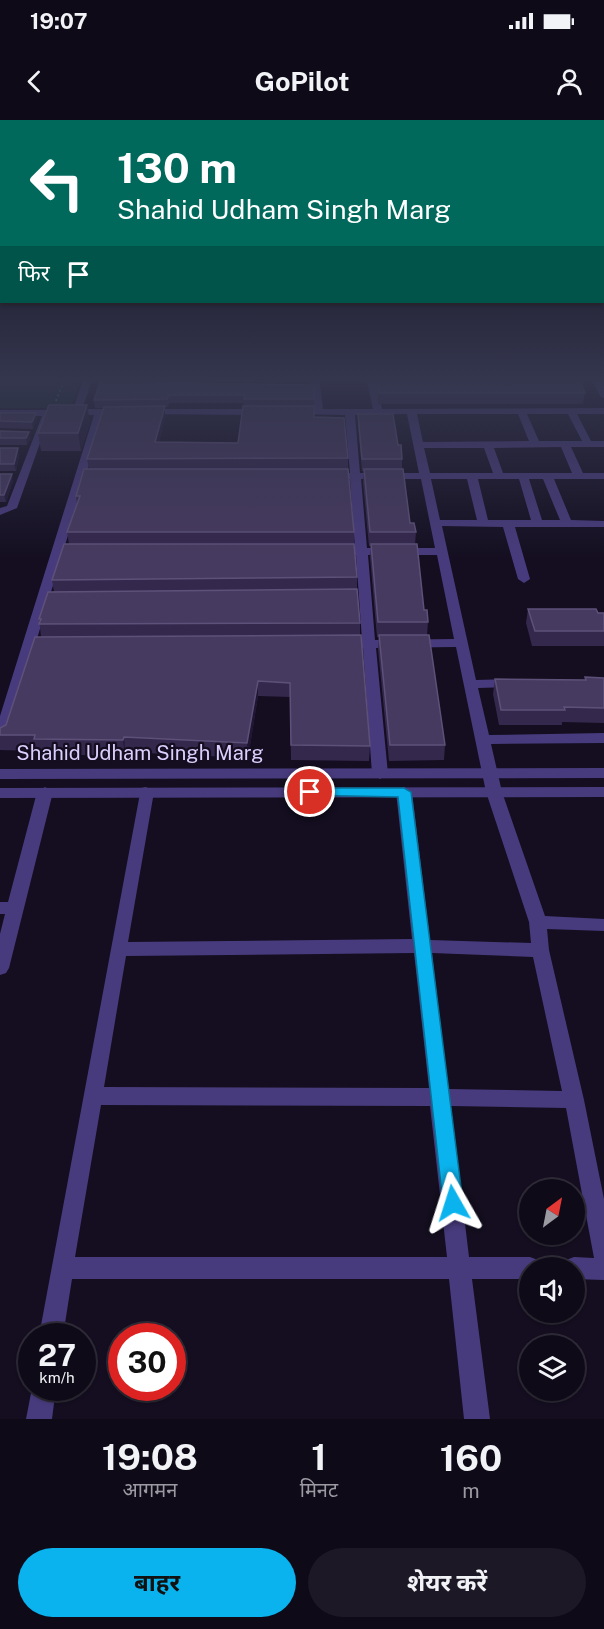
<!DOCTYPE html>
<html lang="hi">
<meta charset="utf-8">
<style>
body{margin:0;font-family:"Public Sans","Noto Sans Devanagari",sans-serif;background:#1d1825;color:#f1f3f6;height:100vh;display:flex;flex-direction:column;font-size:22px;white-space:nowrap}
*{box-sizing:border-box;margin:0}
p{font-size:20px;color:#9b9aa2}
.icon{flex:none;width:33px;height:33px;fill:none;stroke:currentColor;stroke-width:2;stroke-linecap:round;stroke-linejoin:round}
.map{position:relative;height:1299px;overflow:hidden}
.sheet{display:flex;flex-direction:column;background:#0f0a18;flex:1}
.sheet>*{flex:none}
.guide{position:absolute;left:0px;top:0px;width:604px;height:183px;box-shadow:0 2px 4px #0004,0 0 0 2px #2f2b37;background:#00695c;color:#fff;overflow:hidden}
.needle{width:39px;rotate:32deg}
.buttons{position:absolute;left:519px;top:1059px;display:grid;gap:12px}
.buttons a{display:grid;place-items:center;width:66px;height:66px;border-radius:50%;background:#0f0a18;box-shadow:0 2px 4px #0004,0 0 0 2px #2f2b37;font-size:30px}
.speed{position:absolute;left:18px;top:1203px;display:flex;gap:12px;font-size:30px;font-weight:700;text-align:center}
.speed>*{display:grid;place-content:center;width:78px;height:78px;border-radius:50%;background:#0f0a18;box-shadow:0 2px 4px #0004,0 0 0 2px #2f2b37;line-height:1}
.speed small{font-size:15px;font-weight:400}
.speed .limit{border:9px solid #d22;background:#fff;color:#111}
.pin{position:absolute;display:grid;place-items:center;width:51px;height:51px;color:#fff;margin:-26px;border:3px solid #fff;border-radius:50%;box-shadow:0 2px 6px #0007}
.me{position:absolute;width:66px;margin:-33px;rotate:354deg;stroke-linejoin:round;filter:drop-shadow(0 0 4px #0008)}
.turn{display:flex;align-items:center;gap:21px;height:126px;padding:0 18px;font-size:27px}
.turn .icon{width:78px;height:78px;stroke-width:2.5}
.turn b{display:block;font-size:42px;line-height:51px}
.then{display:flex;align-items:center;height:57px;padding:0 18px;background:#0003;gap:12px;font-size:22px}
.eta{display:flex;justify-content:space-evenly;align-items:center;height:102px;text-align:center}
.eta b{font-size:36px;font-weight:700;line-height:42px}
.cta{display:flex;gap:12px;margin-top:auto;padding:12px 18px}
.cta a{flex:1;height:69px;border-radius:36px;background:#0ab3ee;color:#111;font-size:24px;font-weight:700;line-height:69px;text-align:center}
.cta a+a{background:#1d1825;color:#f1f3f6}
.status{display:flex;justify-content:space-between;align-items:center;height:42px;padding:0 30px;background:#0f0a18;direction:ltr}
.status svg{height:16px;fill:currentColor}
header{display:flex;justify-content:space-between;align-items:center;height:78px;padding:0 18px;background:#0f0a18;font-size:27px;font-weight:700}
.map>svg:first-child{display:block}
.green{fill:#11272a}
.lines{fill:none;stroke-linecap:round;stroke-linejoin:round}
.path{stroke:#33a1ad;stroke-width:2;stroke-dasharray:2 3;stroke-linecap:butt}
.minor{fill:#483b7d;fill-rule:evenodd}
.tertiary{fill:#483b7d;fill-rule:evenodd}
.wall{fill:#35284d;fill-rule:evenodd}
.shaded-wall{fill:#201633}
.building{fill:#473a60;stroke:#5e5179;stroke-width:1.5}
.route{fill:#0ab3ee;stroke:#06749b;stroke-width:1.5}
.labels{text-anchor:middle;stroke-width:4.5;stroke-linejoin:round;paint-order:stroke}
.street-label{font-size:20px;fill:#dccffd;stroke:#140e20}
</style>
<div class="status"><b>19:07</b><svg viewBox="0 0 49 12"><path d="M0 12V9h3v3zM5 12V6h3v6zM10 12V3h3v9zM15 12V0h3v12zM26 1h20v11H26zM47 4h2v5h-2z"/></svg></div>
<header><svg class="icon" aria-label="back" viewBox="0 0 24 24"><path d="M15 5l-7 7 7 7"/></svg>GoPilot<svg class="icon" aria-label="person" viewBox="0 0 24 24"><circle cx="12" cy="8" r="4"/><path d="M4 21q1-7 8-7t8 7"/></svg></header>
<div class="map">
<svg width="604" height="1299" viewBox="0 0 604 1299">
<rect width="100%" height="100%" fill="#140e20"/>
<path class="green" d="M0,257H82L71,288H0Z"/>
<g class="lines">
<path class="path" d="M56,281L65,257"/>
<path class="minor" d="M84,257H93L82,289H121L126,292L121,295H104L7,619L0,624V596L94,295H50L17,388L0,395V388L7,386L42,296H0V290H73Z
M310,257H319L323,289H373L366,257H375L382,289L604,288V294H577L591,321H604V327H571L583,353H604V359H554L571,400L604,401V407H515L530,459L524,463L518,459L503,407L442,406L476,560L514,559L521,563L514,567L478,568L489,615L604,613V623L491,624L502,672L545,796L604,799V811L547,809L549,830L584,980L604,1079V1160L574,1159V1148H563L566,1140L574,1137L594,1138L566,988L451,986L469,1137H530L538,1140L541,1148H530V1159H472L490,1299H464L449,1159H72L63,1216H39L141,668L146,667L154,672L128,822L412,819L396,672L404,667L412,672L430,820L531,823L529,802L486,672L456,527L376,528L388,654L380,659L372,654L363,528H344L337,524L344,520H362L356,435L336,434L330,431L336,428H355L350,359H329L324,356L329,353H350L345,295L292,294L290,292L295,289H314ZM407,294L419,353H360L355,295ZM417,294H518L529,321L423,322ZM527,294H568L582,321H539ZM561,327L572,353H503L494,328ZM424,328H484L493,353H430ZM361,359H421L435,428H367ZM431,359H467L477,400H440ZM478,359H519L531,400H488ZM529,359H543L560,400H542ZM368,435H437L454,519L375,520ZM414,833L429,968L104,967L126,836ZM432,833L533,837L562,971L448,969ZM101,985L430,986L447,1137H75Z
M145,289H262L267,292L262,295L142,294V290Z
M45,667L53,672L9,848L6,853L0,855V814L5,794H0V782H8L37,672Z
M32,1268H56L52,1299H26Z"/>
<path class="tertiary" d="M590,257H599L604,267V278L601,277Z
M604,648V658L0,659V649Z
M604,667V677L0,678V668Z"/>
</g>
<path class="wall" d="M102,257H313V262L138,261L134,262L314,265V297L348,338V349L354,412V424L357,457V469L360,503V515L370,626L369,641L291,640L290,577L258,576L248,638L125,632V636L37,634L36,631L0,630V608L6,605L41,517L39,499L54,472L52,460L69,424L67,412L77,384L76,376L89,349L87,339L104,288H95L94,280ZM169,283H244L238,323L159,322L165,298V287H168Z
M376,257H584L582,267L585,273L583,284H378L377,268V259H376Z
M0,293L37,300L33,309L0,308Z
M358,294L398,325L402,339V349L410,403L416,412L415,424L424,490L428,502L427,515L445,625L444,640L389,641L378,529L379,517H377L370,437L371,426H369L363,362L364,351H362L358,305Z
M90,302L81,331H41L38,313Z
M0,311L29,312L30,319L27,325H0Z
M0,328L19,335L16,351H0Z
M0,354L13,361L6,382H0Z
M528,489L604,493V526H532L526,503Z
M585,557L604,558V603L562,602V605H499L493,574L495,559L585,560Z"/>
<path class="shaded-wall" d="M132,257H138V261L133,263V268Z
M87,285L90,302L81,331L78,313Z
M165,286V298L156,334L155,322Z
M36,293L37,300L33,309L32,302Z
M29,312L30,319L27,325L26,318Z
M18,328L19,335L16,351L14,344Z
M12,354L13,361L6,382L4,375Z
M258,561V576L248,638L247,623Z
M124,617L125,632V636L123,620Z"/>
<path class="building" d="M102,257H132V260L134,262L314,265V279H244L245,275H169L167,279L94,280Z
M377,257L526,259L529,257H578L585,273H379Z
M49,285H87L78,313H38Z
M165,286L155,322L238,323L243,286H314V297L344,298L348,338L87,339L104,287Z
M0,293H36L32,302L0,301Z
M358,294H393L398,325H401L402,339H362Z
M0,311L29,312L26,318H0Z
M0,328H18L14,344H0Z
M84,349H348L354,412H67L80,376H76Z
M364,349H403L410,403H414L416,412H370Z
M0,354H12L4,375H0Z
M64,424H354L357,457L52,460Z
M371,424H417L424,490H427L428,502H378Z
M357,469L360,503L39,504L41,499H39L48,472Z
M528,489H596L598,493H604V511H535Z
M361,515L370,626L291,625L290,563L258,561L247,623L124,617L123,620L34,619L35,615H0V608L6,605L35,517Z
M379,515H429L445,625H390Z
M585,557L604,558V588L564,587L565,590H501L495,559L586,560Z"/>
<linearGradient id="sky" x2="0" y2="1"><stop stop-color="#0b0812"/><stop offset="0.59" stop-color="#34364e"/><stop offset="1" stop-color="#34364e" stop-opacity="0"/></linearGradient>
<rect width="604" height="439" fill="url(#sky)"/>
<path class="route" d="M310,668H404L411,672L463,1083L460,1089L453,1092L446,1089L443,1083L398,677L305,675L303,672L305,669Z"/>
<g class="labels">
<g class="street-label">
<text x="140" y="640">Shahid Udham Singh Marg</text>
</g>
</g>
</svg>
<div class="buttons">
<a><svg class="needle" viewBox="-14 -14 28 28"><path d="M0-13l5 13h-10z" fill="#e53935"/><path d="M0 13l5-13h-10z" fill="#9b9aa2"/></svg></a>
<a><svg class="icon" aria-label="sound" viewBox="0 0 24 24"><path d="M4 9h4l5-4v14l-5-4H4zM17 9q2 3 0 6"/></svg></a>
<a><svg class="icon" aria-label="layers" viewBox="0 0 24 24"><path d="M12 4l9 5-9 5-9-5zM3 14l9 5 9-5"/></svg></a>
</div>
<div class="speed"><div>27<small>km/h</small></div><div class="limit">30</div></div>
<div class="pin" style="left:310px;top:672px;background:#d93025"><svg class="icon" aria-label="arrive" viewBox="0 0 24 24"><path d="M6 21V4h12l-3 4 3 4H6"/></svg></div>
<svg class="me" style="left:453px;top:1083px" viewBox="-20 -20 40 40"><path d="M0-17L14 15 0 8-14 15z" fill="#0ab3ee" stroke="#fff" stroke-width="4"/></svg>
<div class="guide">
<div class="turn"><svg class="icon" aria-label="left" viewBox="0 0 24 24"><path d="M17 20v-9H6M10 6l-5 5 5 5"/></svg><div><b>130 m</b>Shahid Udham Singh Marg</div></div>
<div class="then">फिर<svg class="icon" aria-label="arrive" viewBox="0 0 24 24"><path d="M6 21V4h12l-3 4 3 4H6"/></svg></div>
</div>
</div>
<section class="sheet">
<div class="eta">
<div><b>19:08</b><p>आगमन</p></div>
<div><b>1</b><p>मिनट</p></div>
<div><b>160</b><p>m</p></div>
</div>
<div class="cta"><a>बाहर</a><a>शेयर करें</a></div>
</section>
